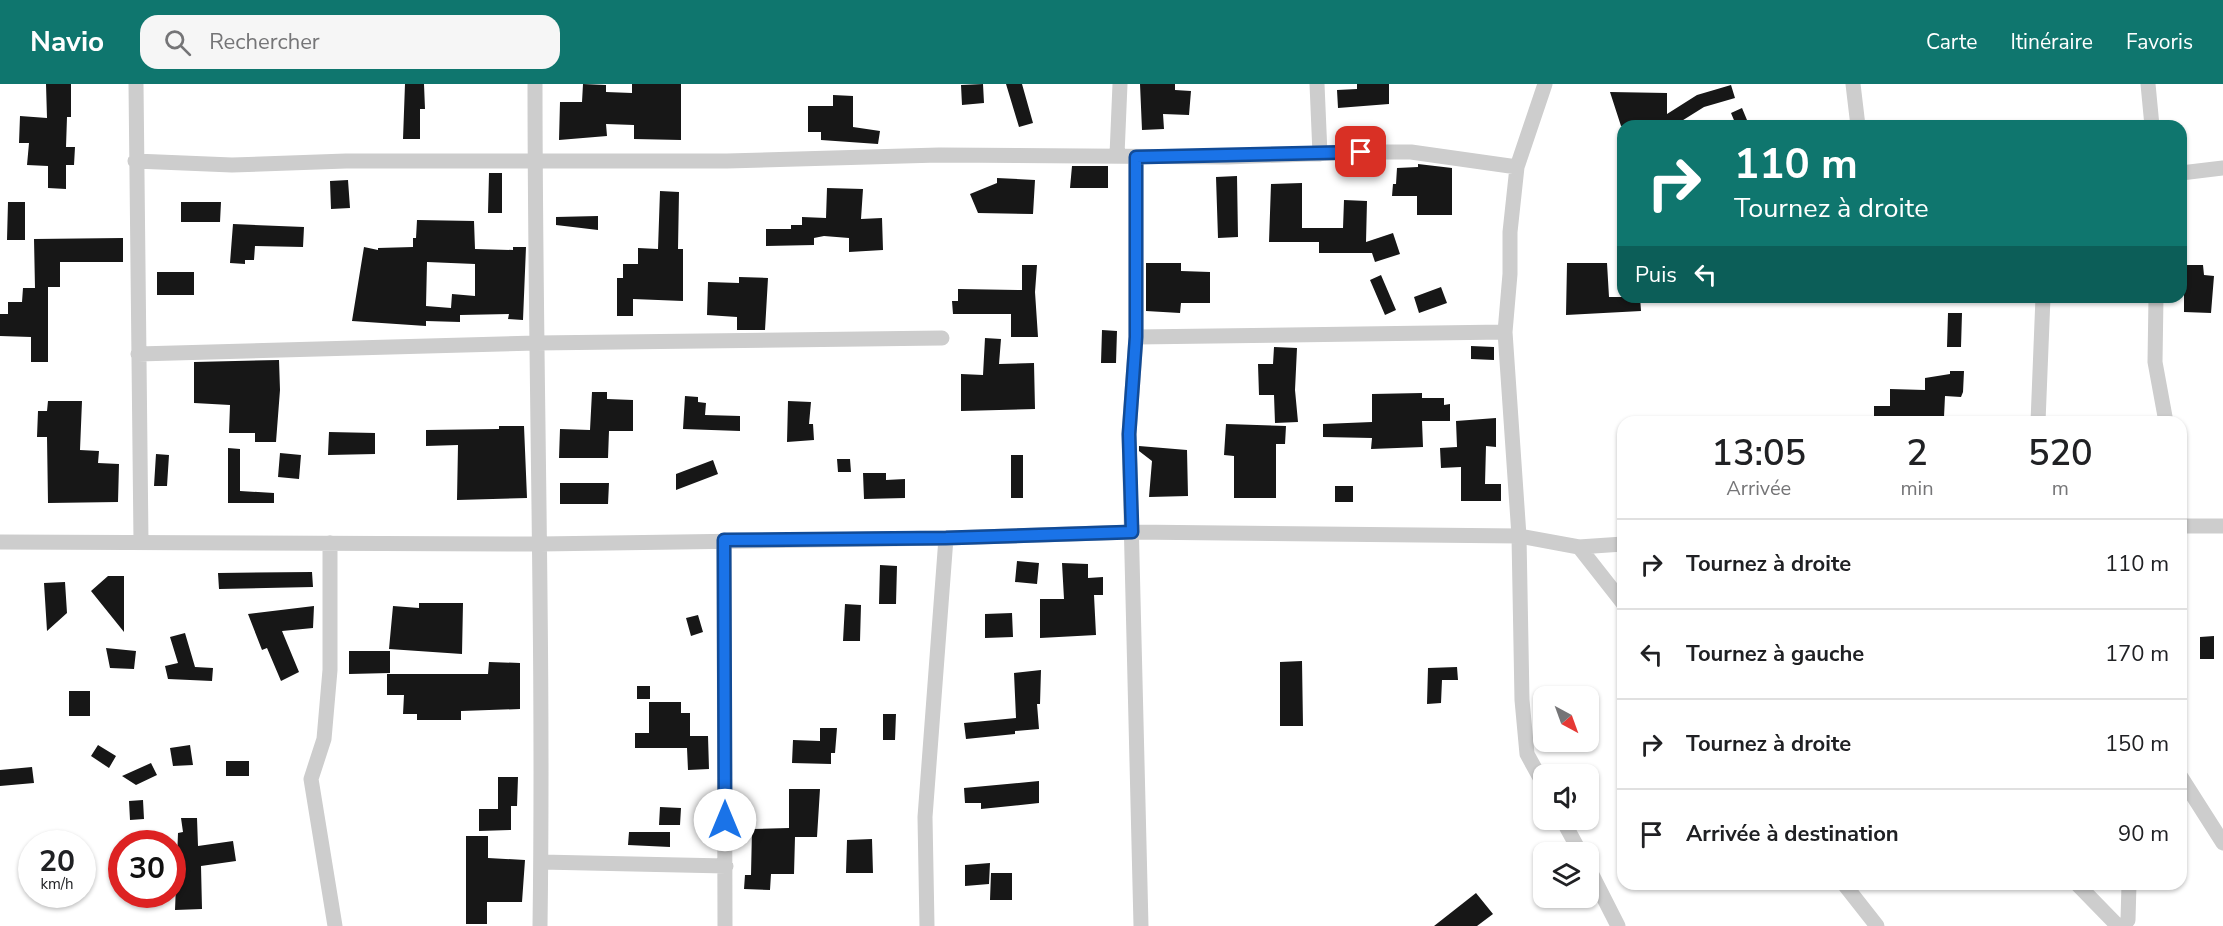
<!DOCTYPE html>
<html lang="fr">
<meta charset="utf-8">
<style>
body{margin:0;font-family:"Nunito Sans",sans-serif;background:#f6f6f6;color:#202124;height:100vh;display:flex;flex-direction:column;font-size:22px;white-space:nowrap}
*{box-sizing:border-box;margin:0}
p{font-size:20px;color:#757577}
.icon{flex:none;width:33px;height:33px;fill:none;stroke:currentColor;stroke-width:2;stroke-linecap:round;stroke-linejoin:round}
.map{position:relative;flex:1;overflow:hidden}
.sheet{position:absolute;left:1617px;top:332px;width:570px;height:474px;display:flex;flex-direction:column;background:#fff;border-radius:18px;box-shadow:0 2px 4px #0004}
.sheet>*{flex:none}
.banner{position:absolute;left:1617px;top:36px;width:570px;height:183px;border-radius:18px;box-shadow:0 2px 4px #0004;background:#0f766e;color:#fff;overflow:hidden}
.needle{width:39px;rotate:139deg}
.controls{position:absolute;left:1533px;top:602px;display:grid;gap:12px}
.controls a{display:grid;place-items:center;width:66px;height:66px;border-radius:12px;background:#fff;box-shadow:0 2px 4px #0004;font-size:30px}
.speed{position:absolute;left:18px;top:746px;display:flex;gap:12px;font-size:30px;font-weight:700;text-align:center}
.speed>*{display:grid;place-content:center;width:78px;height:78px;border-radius:50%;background:#fff;box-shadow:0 2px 4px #0004;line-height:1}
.speed small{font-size:15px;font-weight:400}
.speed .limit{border:9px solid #d22;background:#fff;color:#111}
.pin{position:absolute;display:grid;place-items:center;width:51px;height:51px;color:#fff;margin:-26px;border-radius:12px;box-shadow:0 3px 9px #0006}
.me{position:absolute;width:66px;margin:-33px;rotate:0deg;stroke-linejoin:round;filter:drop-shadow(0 0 4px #0008)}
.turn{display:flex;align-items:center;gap:21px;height:126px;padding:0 18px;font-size:27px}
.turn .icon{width:78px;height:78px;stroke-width:2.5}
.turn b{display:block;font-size:42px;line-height:51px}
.then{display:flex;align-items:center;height:57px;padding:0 18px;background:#0003;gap:12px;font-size:22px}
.eta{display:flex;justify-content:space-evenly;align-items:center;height:102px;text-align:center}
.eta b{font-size:36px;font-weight:600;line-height:42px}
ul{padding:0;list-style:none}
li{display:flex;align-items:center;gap:18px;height:90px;padding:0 18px;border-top:2px solid #e0e0e0}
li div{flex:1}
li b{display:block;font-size:22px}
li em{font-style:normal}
header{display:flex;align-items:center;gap:36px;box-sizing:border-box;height:84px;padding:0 30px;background:#0f766e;color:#fff}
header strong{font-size:28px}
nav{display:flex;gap:33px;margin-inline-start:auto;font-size:21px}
.search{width:420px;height:54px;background:#f6f6f6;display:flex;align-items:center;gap:15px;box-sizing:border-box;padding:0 21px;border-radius:18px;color:#757577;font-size:22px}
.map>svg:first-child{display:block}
.building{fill:#171717;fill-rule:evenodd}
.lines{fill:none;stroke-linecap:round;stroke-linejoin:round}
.street{stroke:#cdcdcd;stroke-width:15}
.route-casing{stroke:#114b97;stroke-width:15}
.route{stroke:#1a73e8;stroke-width:10}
</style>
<header>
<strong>Navio</strong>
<div class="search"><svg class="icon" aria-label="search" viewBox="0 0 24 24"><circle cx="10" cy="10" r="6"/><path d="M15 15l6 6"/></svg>Rechercher</div>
<nav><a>Carte</a><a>Itinéraire</a><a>Favoris</a></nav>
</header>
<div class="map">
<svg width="2223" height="842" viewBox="0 0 2223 842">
<rect width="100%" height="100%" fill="#fff"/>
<path class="building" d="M46,0H71V33H67L66,63H75L74,81H66V105L48,104V82L27,81L29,59H19L20,32L47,34Z
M405,0H424L425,25H420V55H403Z
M583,0L606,1V8L632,9V0H681V56L634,55V41L606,40L607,52L559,56L560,18H582Z
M983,0L984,19L962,21L961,1Z
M1006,0H1022L1033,39L1019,43Z
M1140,0H1175V6L1191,7L1189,31L1163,30L1164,45L1142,46Z
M1357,0H1389V20L1338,24L1337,6L1357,5Z
M1731,1L1735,14L1704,23L1680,38L1643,39L1634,42H1621L1610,8L1667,9V30L1697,11Z
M833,11L853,12V43L880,47L878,60L821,56V48H808V22H833Z
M1742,24L1747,36L1736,41L1731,29Z
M1418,80L1452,84V131H1417V112H1392L1393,100H1396L1397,84L1418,83Z
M1072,82H1108V104H1070Z
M489,89H502V129H488Z
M1237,92L1238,153L1218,154L1216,93Z
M997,94L1035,96L1033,130L978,129L970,110L997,99Z
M348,96L350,124L331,125L330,97Z
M1302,99V144H1343L1344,116L1367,117L1366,158L1393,149L1400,170L1375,178L1372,169H1319V158H1269L1271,100Z
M827,104L863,105L861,135L882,134L883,166L849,168V154L824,152L814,154V161L766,162V145H791V141H802V133L826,134Z
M660,107L679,108L678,165H683V217L633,215V232H617V194H623V180H638V164L658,165Z
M8,118H25V156H7Z
M181,118H221L220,138H181Z
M598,132V146L556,141V133Z
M417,136L474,137L475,165L513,166V163H526L523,236L508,235L509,230L460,231V238L426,237V242L352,237L364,163L378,166V164L413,163V154H416ZM427,178L475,180V212L452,210L451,224L426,222Z
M233,140L304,143L303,163L255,162L254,176H245V180L230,179Z
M123,154V178H60V203H48V278H31V253L0,252V230H8V218H22L23,204H35L34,155Z
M1146,179H1181V187L1210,188V219H1181L1180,229L1146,227Z
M1567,179H1607L1609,213H1640L1641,227L1566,231Z
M1022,181H1037L1035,208L1038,253H1011V230H953L952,217H958V205L1022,206Z
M2184,181H2203L2204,191L2214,192L2211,229L2184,228Z
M157,188H194V211H157Z
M1381,191L1396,226L1385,231L1370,196Z
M739,193L768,194L765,246H737V233L707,231L708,198L739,199Z
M1441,203L1447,219L1419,229L1414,213Z
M1948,229H1962L1961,263H1947Z
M1102,246L1117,247L1116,279H1101Z
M985,254L1001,255L999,280L1034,279L1035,325L961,327V290L983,291Z
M1471,262L1494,263V276L1471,275Z
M1274,263L1297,264L1295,306L1298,338L1275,339L1274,311H1259L1258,280H1273Z
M279,276L280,306L276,358H255V349H229L230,321L194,319V278Z
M1950,287H1964L1963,308L1961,313L1945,312L1944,333H1916V336L1874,335V322H1890V305L1925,306V294L1950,290Z
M592,308H607V315L633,316V347H609L608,374H559L560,345L590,346Z
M1422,309V314H1444V321L1450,320V337H1422L1423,363L1371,365L1372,354L1323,353V340L1372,338V310Z
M685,312L698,313V318L706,319L705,331L740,332V347L683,345Z
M48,317H82L80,366L99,367L98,379L119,380L118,418L48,419L47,353H37L38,327H47Z
M788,317L811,318L809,340H813L814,356L787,358Z
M1496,334V363L1486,362L1485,400H1501V417H1461V383L1441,384L1440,364L1457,363L1456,337Z
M1226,340L1286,342L1285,360H1276V414H1234V372L1224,371Z
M499,342H524L527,414L457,416L458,361L426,362V346L499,345Z
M329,348L375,349V370L328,371Z
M1139,362L1187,366L1188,412L1149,413L1152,377L1139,367Z
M228,364L240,365V407L274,409V419H228Z
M280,369L301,371L299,395L278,393Z
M156,370L169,371L167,402H154Z
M1011,371H1023V414H1011Z
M837,375H850L851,388H838Z
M713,376L718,390L676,406V390Z
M863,389H886V396L905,395V414L864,415Z
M560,399H609L608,420H560Z
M1335,402H1353V418H1335Z
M1017,477L1039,479L1037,500L1015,498Z
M1062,479L1088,480V494L1103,493V511H1094L1096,551L1040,554V515H1064Z
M880,481L897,482L896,520H879Z
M312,488L313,503L219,505L218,489Z
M108,492H124V548L91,507Z
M65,498L67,529L47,547L44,499Z
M419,519H463L462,570L389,565L393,522L419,524Z
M845,520L861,521L860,557H843Z
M314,522L313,544L282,547L299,588L281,597L267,564L262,566L248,530Z
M1012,529L1013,553L985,554V530Z
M698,531L703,548L691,552L686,534Z
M185,549L195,583L213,584L212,597L168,595L165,582L178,579L170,553Z
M2214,552V575H2200V553Z
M106,564L136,567L134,585L110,584Z
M349,567H390V589L349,590Z
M1302,577L1303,642H1280V578Z
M489,578L520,579V625L461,627V636H417V630H403L404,611H387V590H488Z
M1457,583L1458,596H1442L1441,619L1427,620L1428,584Z
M1041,586L1040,620H1037L1039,645L1015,647V650L966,655L964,639L1016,634L1014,589Z
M637,602H650V615H637Z
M69,607H90V632H69Z
M649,618H681V629H690V652H708L709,685L688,686L687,664H635V649H649Z
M883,630H896L895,656H883Z
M820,644H837L835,669H831V680L792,679L793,656L820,657Z
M98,661L116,672L109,684L91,672Z
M190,661L193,681L173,682L170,664Z
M226,677H249V692H226Z
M151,679L157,691L136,701L122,692Z
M32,683L34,699L0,702V686Z
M498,693H518L517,722H511V746L479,747V725H498Z
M1039,697V719L981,725V719H965L964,704Z
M789,705H820L817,753H795L794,790H771L770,806L744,805L745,791H751L752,745L789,744Z
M143,716L144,735L130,736L129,717Z
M660,723L681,724L680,741H659Z
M181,734H197L198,762L233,757L236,777L201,782L202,825L175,826L178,749L183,748Z
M629,748H670V763L628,761Z
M466,752H488V774L525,776L522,818H487V840H466Z
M872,755L873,789H846L847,756Z
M990,779L989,800L965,802V781Z
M991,789H1012V816H990Z
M1476,809L1493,830L1477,842H1434Z"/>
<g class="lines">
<path class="street" d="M136,0L141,458
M535,0C535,281 544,561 540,842
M1317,0L1320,70
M1853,0L1858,42
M2148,0L2152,42
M1117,71L1120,0
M1136,73V253L1129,350L1141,842
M135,77L232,81L346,77H727L939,71L1227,73L1361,68H1411L1517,83
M2181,89L2223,84
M2156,213L2155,278L2166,338
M1136,253L1505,248
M138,270L536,259L942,254
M2038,338L2043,213
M2181,442H2223
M724,456L725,842
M0,458L540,460L946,454L1132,448L1519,452L1579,463L1623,460
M330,459V586L324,655L311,695L335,842
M1579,463L1623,519
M2181,693L2223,759
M1544,701L1527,670L1522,616L1519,452L1505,248L1510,190V148L1517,83L1545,0
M1562,735L1580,768
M541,778L726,782
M1588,783L1618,842
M1844,800L1877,842
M2077,800L2117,841H2124L2128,836L2129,800
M927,842L925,733L946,454"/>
</g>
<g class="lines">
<defs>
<path id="route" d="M725,736L724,456L946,454L1132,448L1129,350L1136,253V73L1361,68"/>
</defs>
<use href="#route" class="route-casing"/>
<use href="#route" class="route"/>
</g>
</svg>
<div class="controls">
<a><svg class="needle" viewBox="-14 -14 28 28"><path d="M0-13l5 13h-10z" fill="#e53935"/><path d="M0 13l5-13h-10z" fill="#757577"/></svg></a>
<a><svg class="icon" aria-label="sound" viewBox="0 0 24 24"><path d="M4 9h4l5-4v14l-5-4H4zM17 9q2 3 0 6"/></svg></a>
<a><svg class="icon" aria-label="layers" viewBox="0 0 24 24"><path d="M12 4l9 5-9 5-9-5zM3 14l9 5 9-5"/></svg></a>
</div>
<div class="speed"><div>20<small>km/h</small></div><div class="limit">30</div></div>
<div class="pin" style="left:1361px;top:68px;background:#d93025"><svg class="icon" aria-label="arrive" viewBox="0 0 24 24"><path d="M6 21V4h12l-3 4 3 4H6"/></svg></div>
<svg class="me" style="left:725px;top:736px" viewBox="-20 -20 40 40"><circle r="19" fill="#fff"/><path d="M0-13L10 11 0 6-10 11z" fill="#1a73e8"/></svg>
<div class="banner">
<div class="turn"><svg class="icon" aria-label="right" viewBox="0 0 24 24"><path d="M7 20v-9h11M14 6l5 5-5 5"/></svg><div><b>110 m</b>Tournez à droite</div></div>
<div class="then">Puis<svg class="icon" aria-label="left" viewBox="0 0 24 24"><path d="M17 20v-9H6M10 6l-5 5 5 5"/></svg></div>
</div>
<section class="sheet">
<div class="eta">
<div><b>13:05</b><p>Arrivée</p></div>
<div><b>2</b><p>min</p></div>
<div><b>520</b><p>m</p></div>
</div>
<ul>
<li><svg class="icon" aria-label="right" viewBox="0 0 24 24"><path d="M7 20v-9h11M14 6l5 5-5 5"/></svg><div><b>Tournez à droite</b></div><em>110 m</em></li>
<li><svg class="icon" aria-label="left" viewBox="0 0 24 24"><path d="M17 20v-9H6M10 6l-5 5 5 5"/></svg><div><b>Tournez à gauche</b></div><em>170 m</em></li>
<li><svg class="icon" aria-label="right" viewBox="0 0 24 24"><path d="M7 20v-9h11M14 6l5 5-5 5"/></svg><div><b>Tournez à droite</b></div><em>150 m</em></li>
<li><svg class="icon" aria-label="arrive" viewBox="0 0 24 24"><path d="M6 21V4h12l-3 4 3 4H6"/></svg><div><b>Arrivée à destination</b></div><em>90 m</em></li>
</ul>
</section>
</div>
